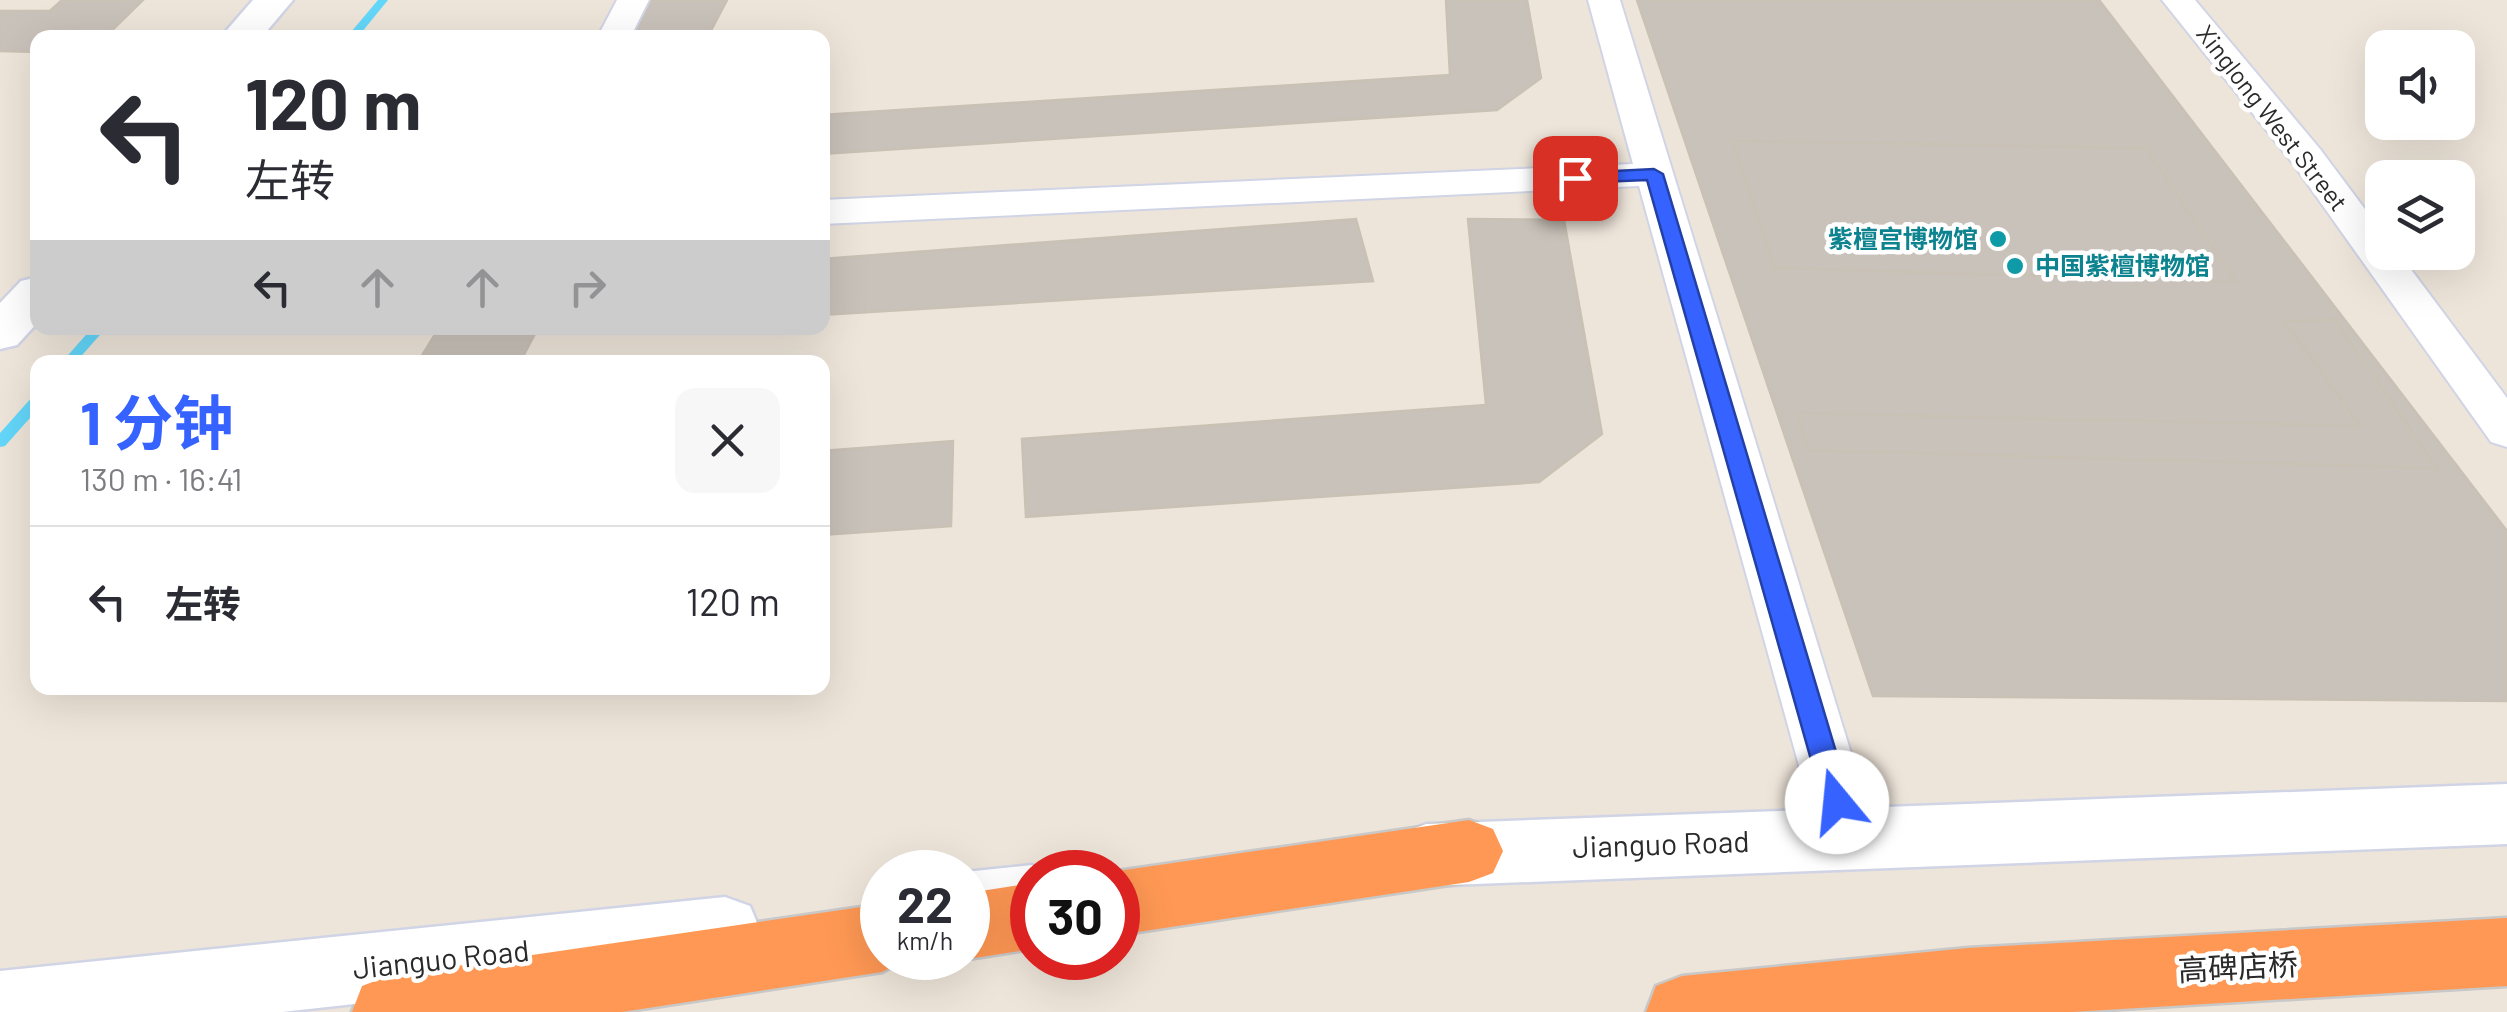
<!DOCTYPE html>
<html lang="zh">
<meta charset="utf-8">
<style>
body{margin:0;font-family:Barlow,"Noto Sans SC",sans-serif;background:#f7f7f7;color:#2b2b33;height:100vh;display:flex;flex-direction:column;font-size:38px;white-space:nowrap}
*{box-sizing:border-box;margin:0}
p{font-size:32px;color:#7c7c81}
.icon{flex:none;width:55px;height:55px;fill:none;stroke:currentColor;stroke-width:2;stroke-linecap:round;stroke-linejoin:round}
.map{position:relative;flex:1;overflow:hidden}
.details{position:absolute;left:30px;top:355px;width:800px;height:340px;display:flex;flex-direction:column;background:#fff;border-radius:20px;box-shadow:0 10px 40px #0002}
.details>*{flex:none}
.guide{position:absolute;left:30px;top:30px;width:800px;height:305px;border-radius:20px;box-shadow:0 10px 40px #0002;background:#fff;color:#2b2b33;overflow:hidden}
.controls{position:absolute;left:2365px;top:30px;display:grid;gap:20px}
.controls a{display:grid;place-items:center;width:110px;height:110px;border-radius:20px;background:#fff;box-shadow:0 10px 40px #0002;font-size:50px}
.speed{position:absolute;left:860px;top:850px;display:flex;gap:20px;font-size:50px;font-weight:700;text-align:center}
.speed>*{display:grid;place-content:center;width:130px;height:130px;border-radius:50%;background:#fff;box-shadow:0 10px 40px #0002;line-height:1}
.speed small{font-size:25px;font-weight:400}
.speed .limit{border:15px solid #d22;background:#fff;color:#111}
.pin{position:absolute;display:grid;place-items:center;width:85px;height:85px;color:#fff;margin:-42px;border-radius:20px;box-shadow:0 5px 15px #0006}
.me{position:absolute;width:110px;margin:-55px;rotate:343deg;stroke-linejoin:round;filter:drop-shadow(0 0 8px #0008)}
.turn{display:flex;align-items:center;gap:35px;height:210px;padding:0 50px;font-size:45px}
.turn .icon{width:130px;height:130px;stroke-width:2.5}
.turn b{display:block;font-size:70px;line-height:85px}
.lanes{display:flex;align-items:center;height:95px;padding:0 50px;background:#0003;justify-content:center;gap:50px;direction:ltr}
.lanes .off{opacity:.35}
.round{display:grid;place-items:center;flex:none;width:105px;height:105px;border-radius:20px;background:#f7f7f7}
.overview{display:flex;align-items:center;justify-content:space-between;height:170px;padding:0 50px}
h1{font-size:60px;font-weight:700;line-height:75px;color:#3663ff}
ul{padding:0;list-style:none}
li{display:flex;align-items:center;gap:30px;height:150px;padding:0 50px;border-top:2px solid #e1e1e2}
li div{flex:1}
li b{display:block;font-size:38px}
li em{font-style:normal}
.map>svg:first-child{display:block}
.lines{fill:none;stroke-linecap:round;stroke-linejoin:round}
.stream{fill:#63d7fa;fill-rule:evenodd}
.building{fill:#c9c2ba;stroke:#c9c1b4;stroke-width:2.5}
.minor-casing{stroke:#d0d4e5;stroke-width:4}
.tertiary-casing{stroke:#d0d4e5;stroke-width:5}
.secondary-casing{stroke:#d0d4e5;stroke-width:5}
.motorway-casing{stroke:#c8c8c8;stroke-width:5}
.minor{fill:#fff;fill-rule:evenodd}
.tertiary{fill:#fff;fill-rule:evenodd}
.secondary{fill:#fff;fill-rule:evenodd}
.motorway{fill:#ff9854;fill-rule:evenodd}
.route{fill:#3663ff;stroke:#2340a6;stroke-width:2.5}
.culture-dot{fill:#0f9aa8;stroke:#fff;stroke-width:4}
.labels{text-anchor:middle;stroke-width:9;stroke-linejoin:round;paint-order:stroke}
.street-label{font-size:25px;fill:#2a2a2a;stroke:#fff}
.culture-label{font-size:25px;font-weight:bold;fill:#0d838f;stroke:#fff;text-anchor:end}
.near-street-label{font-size:30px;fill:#2a2a2a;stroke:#fff}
</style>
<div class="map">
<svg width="2507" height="1012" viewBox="0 0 2507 1012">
<rect width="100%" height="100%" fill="#eee5da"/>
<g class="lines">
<path class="stream" d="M378,0H388L357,38H346Z
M92,328H106L76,362H62Z
M38,394V409L5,446L0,447V433L33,396Z"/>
</g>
<path class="building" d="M62,0H143L104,38H38V52L0,51V11H50Z
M644,0H727L707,38H623Z
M1446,0H1527L1541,78L1497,110L822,154V115L1450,75Z
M1637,0H2099L2507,531V701L1873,696Z
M1732,141L2146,148L2236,282L1775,268Z
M1356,219L1373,281L822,315V259Z
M1468,219L1564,220L1602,434L1539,482L1026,517L1022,439L1486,405Z
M2335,320L2437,468L1807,450L1798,413L2361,426L2284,321Z
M439,328H538L520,362H418Z
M953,441L951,526L822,535V451Z"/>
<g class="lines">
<defs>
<path id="minor" d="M617,0H649L630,38H597Z
M1588,0H1620L1877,838L1868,857L1848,864L1828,857L1819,838L1639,186L822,224V200L1633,164Z
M2162,0H2195L2320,149L2382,232V252H2398L2507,398V447L2491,442L2294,165Z"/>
<path id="tertiary" d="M253,0H293L261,38H220Z
M38,277V322L17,345L0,349V303L21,281Z"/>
<path id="secondary" d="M2507,784V844L1426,886L1402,877L1392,855L1402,833L1426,824Z
M1032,865L1052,872H1032V929L968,936L965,872Z
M725,897L750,906L760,930L750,954L725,963L282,1012H0V971Z"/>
<path id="motorway" d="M1469,820L1493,829L1503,851L1493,873L1469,882L1118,935V872H1113L1118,871Z
M1032,883V949L968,959L964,958H968V893Z
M882,904V958H909L882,972L622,1012H352L362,986L388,976Z
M2507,918V986L2072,1012H1646L1656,986L1682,976L1968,948Z"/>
</defs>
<use href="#minor" class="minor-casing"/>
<use href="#tertiary" class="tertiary-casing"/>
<use href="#secondary" class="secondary-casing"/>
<use href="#motorway" class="motorway-casing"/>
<use href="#minor" class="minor"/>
<use href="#tertiary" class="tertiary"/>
<use href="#secondary" class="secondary"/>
<use href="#motorway" class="motorway"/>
</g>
<path class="route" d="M1654,169L1663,174L1851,802L1847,811L1837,814L1827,811L1823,802L1647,180L1575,183L1566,178L1575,173Z"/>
<g class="culture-dot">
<circle cx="1998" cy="239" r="10"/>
<circle cx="2015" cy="266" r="10"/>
</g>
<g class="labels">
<g class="street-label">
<text transform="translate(2272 118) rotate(52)" y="9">Xinglong West Street</text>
</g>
<g class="culture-label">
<text x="1978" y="248">紫檀宫博物馆</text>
<text x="2035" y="275" text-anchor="start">中国紫檀博物馆</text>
</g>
<g class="near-street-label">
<text transform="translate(1661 845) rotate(-2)" y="10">Jianguo Road</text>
<text transform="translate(441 960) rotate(-6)" y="10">Jianguo Road</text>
<text transform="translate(2238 968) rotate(-3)" y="10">高碑店桥</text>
</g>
</g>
</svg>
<div class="controls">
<a><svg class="icon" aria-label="sound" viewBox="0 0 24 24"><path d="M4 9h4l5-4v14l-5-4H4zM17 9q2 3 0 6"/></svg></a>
<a><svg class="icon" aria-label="layers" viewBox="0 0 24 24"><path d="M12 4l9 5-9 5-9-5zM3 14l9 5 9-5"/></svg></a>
</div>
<div class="speed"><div>22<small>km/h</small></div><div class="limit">30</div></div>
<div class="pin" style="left:1575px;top:178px;background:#d93025"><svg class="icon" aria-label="arrive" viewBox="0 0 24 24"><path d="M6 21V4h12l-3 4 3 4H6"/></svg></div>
<svg class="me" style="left:1837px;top:802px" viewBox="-20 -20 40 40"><circle r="19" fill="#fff"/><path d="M0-13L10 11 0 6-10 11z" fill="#3663ff"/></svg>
<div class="guide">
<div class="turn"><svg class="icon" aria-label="left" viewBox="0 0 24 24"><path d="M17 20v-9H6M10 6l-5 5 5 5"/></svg><div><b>120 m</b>左转</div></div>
<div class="lanes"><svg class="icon" aria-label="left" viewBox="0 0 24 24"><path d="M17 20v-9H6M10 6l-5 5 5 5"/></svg><svg class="icon off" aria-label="ahead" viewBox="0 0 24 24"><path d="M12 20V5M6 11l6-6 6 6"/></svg><svg class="icon off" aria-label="ahead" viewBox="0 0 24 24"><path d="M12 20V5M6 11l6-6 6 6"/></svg><svg class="icon off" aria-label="right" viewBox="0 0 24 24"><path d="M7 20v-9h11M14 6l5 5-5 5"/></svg></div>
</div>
<section class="details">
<div class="overview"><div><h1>1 分钟</h1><p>130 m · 16:41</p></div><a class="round"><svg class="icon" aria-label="close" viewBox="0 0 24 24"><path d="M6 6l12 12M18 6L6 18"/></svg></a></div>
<ul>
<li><svg class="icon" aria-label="left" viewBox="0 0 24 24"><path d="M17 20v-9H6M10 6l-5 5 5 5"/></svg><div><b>左转</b></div><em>120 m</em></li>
</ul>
</section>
</div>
